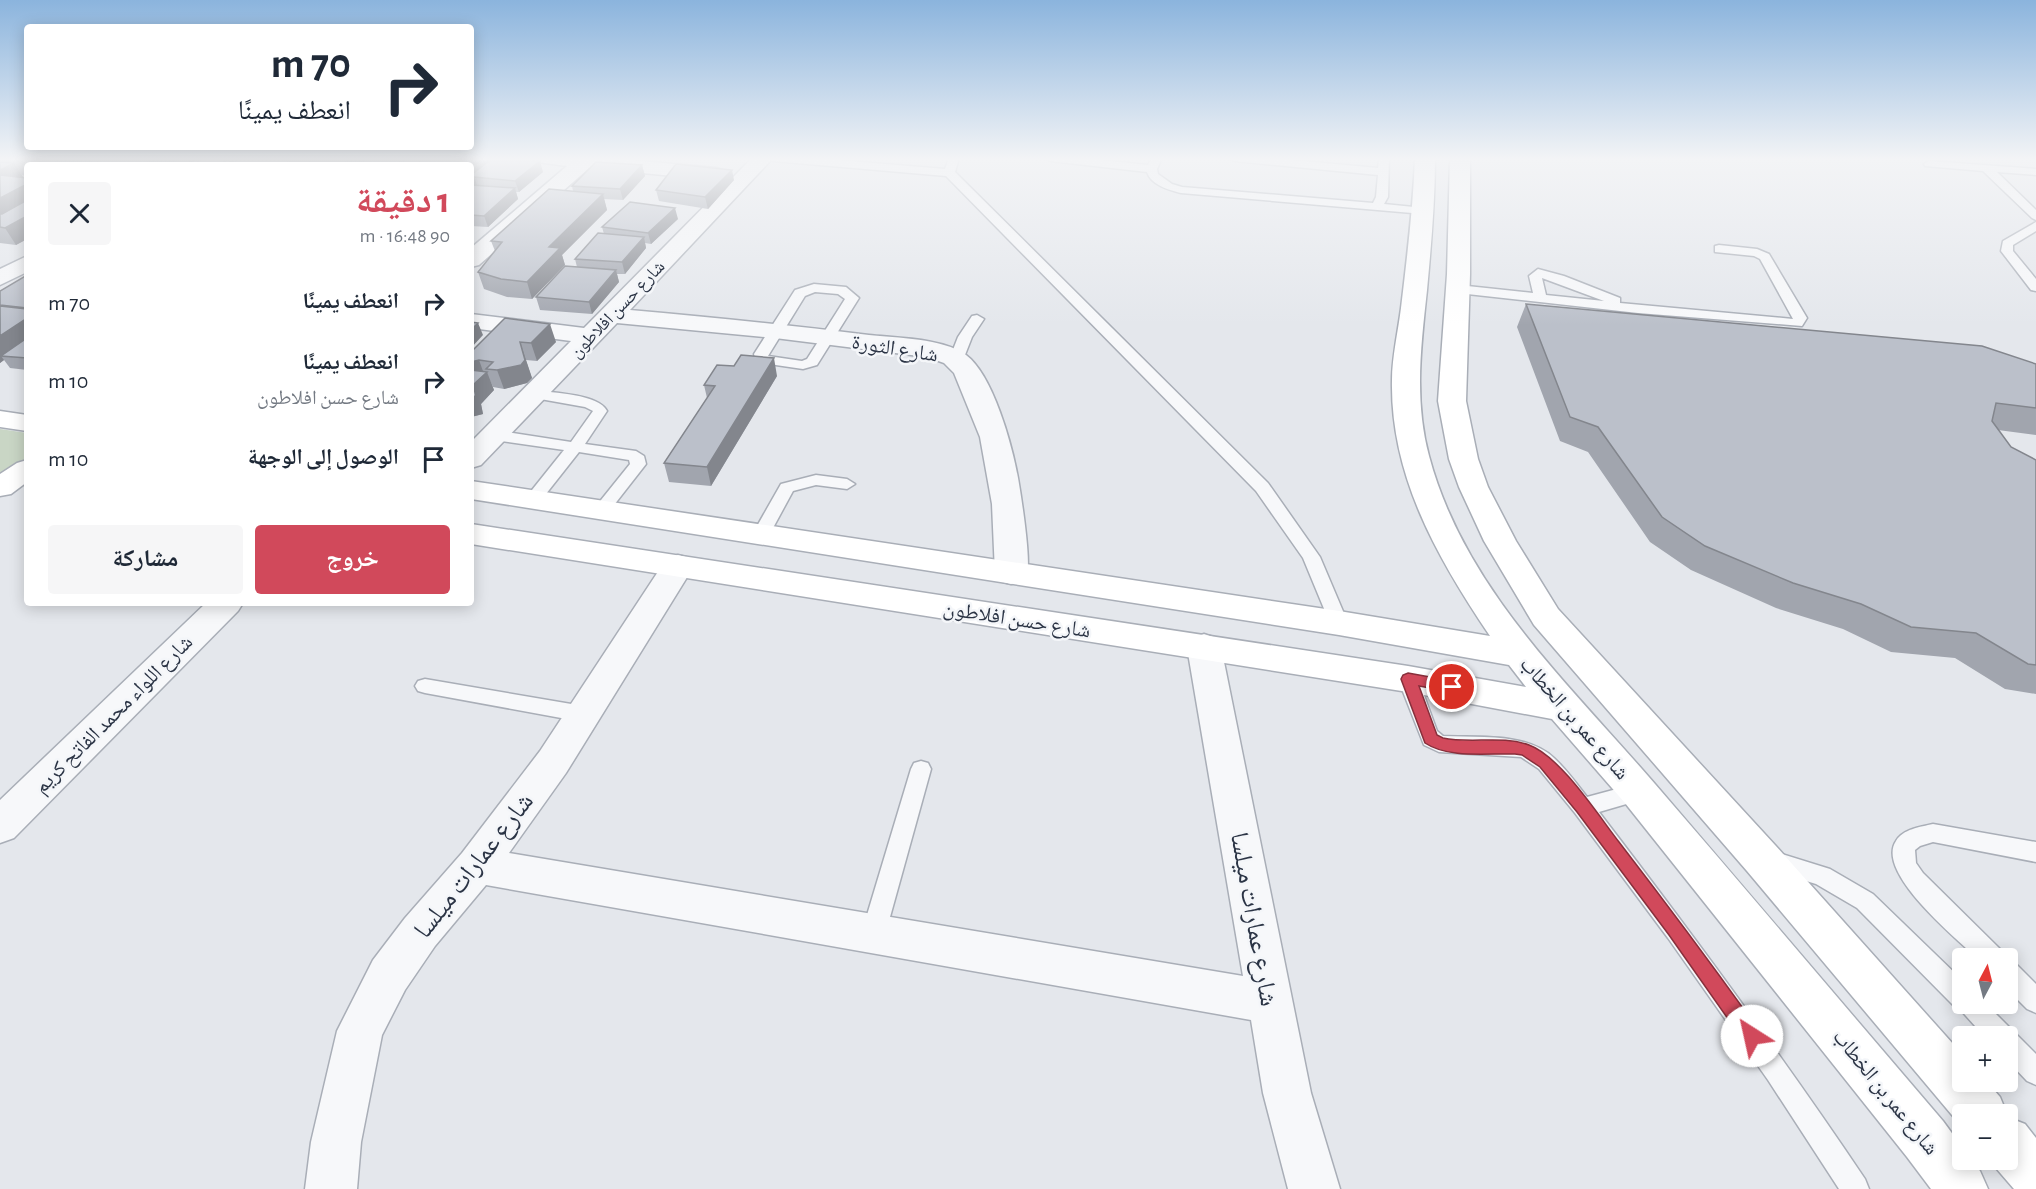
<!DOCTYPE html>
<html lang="ar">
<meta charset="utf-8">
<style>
body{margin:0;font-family:"Alegreya Sans","Noto Naskh Arabic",sans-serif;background:#f6f6f7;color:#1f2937;direction:rtl;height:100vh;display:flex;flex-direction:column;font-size:22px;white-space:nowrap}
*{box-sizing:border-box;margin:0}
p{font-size:20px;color:#747a83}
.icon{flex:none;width:33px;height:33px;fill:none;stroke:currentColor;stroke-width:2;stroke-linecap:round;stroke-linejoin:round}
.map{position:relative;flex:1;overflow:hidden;direction:ltr}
.details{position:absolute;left:24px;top:162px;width:450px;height:444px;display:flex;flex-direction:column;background:#fff;border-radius:6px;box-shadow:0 3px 15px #0003;direction:rtl}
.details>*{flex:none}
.top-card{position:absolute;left:24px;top:24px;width:450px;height:126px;border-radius:6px;box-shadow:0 3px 15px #0003;direction:rtl;background:#fff;color:#1f2937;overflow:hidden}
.needle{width:39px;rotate:7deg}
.fabs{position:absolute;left:1952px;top:948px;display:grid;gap:12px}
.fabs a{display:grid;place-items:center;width:66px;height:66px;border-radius:6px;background:#fff;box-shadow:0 3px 15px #0003;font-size:30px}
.pin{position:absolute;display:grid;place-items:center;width:51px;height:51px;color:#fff;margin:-26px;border:3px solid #fff;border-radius:50%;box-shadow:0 2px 6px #0007}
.me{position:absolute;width:66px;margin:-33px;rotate:325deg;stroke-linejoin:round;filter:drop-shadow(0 0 4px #0008)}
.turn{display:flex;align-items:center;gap:21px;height:126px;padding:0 24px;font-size:27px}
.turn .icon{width:78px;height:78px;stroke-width:2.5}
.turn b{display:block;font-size:42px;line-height:51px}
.round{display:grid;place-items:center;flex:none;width:63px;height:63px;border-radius:6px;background:#f6f6f7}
.headline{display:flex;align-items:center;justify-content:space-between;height:102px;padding:0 24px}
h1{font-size:36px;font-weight:700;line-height:45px;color:#d1495b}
.action{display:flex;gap:12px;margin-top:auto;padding:12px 24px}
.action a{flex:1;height:69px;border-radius:6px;background:#d1495b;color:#fff;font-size:24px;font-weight:700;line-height:69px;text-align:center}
.action a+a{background:#f6f6f7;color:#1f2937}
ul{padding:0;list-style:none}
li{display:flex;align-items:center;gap:18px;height:78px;padding:0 24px}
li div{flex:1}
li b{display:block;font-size:22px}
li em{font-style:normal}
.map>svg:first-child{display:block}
.green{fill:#c9d6c5}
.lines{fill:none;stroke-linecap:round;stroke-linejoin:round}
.lane-casing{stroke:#a9aeb7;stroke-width:3}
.street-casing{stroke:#a9aeb7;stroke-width:3}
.secondary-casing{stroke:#a9aeb7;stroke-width:3}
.lane{fill:#f7f8fa;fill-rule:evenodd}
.street{fill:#f7f8fa;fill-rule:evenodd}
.secondary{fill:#fff;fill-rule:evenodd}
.wall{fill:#a1a5ae}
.shaded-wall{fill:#83868d}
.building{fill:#bbc0ca;stroke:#83868d;stroke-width:1.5}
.route{fill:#d1495b;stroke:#882f3b;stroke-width:1.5}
.labels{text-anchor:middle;stroke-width:5;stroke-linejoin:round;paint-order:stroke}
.far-street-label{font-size:18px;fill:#2b3445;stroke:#f4f6f9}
.street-label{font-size:21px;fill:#2b3445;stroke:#f4f6f9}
.near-street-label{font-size:26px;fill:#2b3445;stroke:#f4f6f9}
</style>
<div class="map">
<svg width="2036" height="1189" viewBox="0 0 2036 1189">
<rect width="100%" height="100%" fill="#e4e7ec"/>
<path class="green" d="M0,429L27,433V466L0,485Z"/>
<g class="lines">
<defs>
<path id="lane" d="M768,158H813L945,169L949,158H959L955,172L1268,483L1320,557L1348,623L1346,628L1339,630L1332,628L1303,558L1256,491L946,176L773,161Z
M1045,158H1081L1148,165L1152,158H1162L1157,169L1158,174L1172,184L1182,187L1373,203L1376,197L1378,175L1234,161L1229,158H1270L1378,168L1379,158H1389L1388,197L1384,204L1424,208L1430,211L1424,214L1181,193C1169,190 1151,185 1147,172L1050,161Z
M1929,161L2036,169V175L1997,172L2036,210V220L2032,218L1983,171L1925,166L1924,164Z
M2036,222V231L2013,245V251L2036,279V291L2031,290L2001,251L2003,241Z
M1719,245L1757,249L1769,254L1807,318L1802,326L1638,313L1458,293L1452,289L1458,285L1533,293L1529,276L1538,269L1564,276L1620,298V303L1793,319L1760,259L1754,256L1715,252V246ZM1542,278L1604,301L1546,295Z
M814,284L846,287L859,298L817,365L803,369L756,362L754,354L795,290ZM815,292L838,294L845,299L807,359L802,361L768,356L805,296Z
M977,315L984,319L972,337L963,360L961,363H951L949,360L958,337L972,316Z
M534,390C553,393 599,394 607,411L585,444L636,451L644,456L646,464L607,514H595L593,510L630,464L629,460L579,452L538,504H526L524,500L564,450L494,440L489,438L486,435L489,432L494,430L571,442L593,411L585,407L529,397L527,394Z
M816,475L847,479L855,484L847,489L816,485L793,491L767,539H755L752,535L781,484Z
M1408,672L1415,674L1418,679L1437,731L1443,736C1478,738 1526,732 1554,758C1566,769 1577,784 1587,797L1639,783L1647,786L1650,792L1647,798L1599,812C1691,932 1780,1053 1865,1179L1869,1189H1839L1768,1080L1668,938L1575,813L1539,769L1521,757L1439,752L1424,745L1398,679L1401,674Z
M425,679L583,706L590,709L593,714L590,719L583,722L425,693L418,691L415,686L418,681Z
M921,761L928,763L931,769L885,935L881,943L873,946L865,943L861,935L911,769L914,763Z
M1933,824L2036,842V862L1933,842L1920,846L1915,850L1916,863L1923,873L2001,950L2005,958H1977C1956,938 1875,872 1896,841C1903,829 1920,827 1933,824Z
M1772,851L1830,869L1873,894L1962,980V1004H1986L2036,1054V1085L2027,1081L2007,1060V1036H1984L1958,1007L1953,1005L1857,908L1816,884L1764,868L1761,861L1764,854Z
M2007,961L2016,964L2036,984V1013L2027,1009L2007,989Z"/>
<path id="street" d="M203,158H227L219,165H195Z
M534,158H610L716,168L723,170L726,174L723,178L716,180L589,168L479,265L471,267V248L567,166L537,162Z
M752,158H773L630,310C709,317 789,325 869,335C896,338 943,338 966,355C993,375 1012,445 1018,478C1021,495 1031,559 1027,573C1026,576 1024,578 1022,581L1011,584L1000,581L995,573L992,504L980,437L954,373L944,363L927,357L775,338L617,323L481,465L471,468V442L571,341L471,328V314L584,328Z
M27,256V272L0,285V269Z
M678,555L689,558L694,566L566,773L509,853L1243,976L1187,647L1192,638L1204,634L1216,638L1221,647L1311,1093L1340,1189H1288L1263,1093L1251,1020L486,885L435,946L405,990L382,1035L361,1142L357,1189H305L311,1142L337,1031L373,960L405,918L462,853L540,751L667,558Z
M206,603H243L238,611L14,838L0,843V800Z"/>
<path id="secondary" d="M1415,158H1435C1435,203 1431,246 1427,290C1421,346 1414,400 1429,456C1464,588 1569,684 1655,784C1752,896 1847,1009 1943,1121L1962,1147V1160H1971L1980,1171L1988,1189H1931L1907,1157L1625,803L1552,719L1408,692L471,544V524L1408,666L1526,687L1509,665L1339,635L471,499V481L1339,611L1490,636C1438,559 1390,476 1392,380C1392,357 1398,332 1401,308C1407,258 1413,209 1415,158Z
M1450,158H1470V274L1466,401L1478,459L1488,487L1516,541L1558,609L1775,845L1962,1054V1082H1987L2000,1097L2007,1114V1115L1962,1114V1127L1747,871L1534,625L1484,541L1459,487L1449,459L1438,401L1447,274Z
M0,411L27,415V431L0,427Z
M27,460V482L11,494L0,496V474L17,463Z
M2007,1117L2025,1124L2036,1138V1189H2014L1989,1160H2007Z"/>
</defs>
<use href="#lane" class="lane-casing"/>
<use href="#street" class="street-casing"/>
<use href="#secondary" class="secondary-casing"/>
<use href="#lane" class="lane"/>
<use href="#street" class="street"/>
<use href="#secondary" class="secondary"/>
</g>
<path class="wall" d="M0,158H199L189,164L177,163L178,165L94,164L93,162L88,165H27V176L21,175L23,177L27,178V239L16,245L0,243V162H2Z
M273,158H492L543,172L519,192H516L518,199L488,227L471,226V165H304Z
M642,165L645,176L623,200L604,199L607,210L562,255L565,265L532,299L507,297L484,289L478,272L495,251L491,241L573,191L572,186Z
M734,180L708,209L659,201L656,190Z
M678,219L651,244L645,243L646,248L625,274H617L619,282L592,314L540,310L536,297L577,267L575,259L604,234L602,227Z
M27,275V370L10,368L4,360L0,363V291Z
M1526,304L2036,364V435L1998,430L2011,447L2036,460V694L2005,689L1955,658L1891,652L1843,629L1776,608L1691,570L1650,542L1588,452L1560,441L1517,327Z
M505,318L556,342L537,361L526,360L532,378L527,383L504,389L493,387L489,379L494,390L481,404L483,414L471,417V352Z
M777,376L711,486L669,482L664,463L707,398L704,385Z"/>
<path class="shaded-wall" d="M52,158H100L91,159L93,162L88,165H56Z
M153,158H174L178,165H141Z
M186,158H199L189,164Z
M307,158H309L312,165H310Z
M343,158H369L360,165H346Z
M404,158L406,165H394Z
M472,158H492L494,162L471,179V165H463Z
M540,161L543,172L519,192L515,181Z
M14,163L24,179L0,187V170Z
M642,165L645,176L623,200L620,189Z
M732,170L734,180L708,209L705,197Z
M474,177L478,188L471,187V179Z
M27,184V206L0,220V198Z
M515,188L518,199L488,227L484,216Z
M603,194L607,210L562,255L565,265L532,299L527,282L549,247Z
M675,208L678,219L651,244L648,233Z
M27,216V239L16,245L5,228Z
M644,237L646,248L625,274L622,262Z
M616,270L619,282L592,314L589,302Z
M27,318V345L1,356L4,360L0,363V336Z
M478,323L483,335L471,348V330Z
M550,324L556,342L537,361L531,343Z
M520,342L532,378L527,383L504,389L497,370Z
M774,358L777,376L711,486L707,467Z
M479,360L484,374L487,372L494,390L481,404L483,414L471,417V362Z"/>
<path class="building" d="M93,158H153L141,165H91L101,160L91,159Z
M368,158H472L463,165H415L422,160L404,158L394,165L379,164L377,165H358Z
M493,158H514L540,161L515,181L474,177L471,179V175Z
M0,162L14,163L0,170Z
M230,162L260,165H226Z
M596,162L642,165L620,189L572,186Z
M676,164L732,170L705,197L656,190Z
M0,175L27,178V184L0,198Z
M471,185L515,188L484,216L471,215Z
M549,189L603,194L549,247L560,248L527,282L501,279L478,272L502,242L491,241Z
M27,200V216L5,228L0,227V214H2Z
M630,202L675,208L648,233L602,227Z
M598,233L644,237L622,262L575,259Z
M565,266L616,270L589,302L536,297Z
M27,275V308L0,305V291Z
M1526,304L1982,346L2036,364V408L1996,403L1992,421L2011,447L2036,460V665L2028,664L1976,633L1911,627L1861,604L1793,583L1705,546L1662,517L1598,427L1570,417Z
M0,306L27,309V318L0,336Z
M505,318L550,324L531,343L520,342L525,360L521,365L497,370L486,369L493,362L479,360L471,362V352Z
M471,322L478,323L471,330Z
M27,338V358L1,356Z
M741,355L774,358L707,467L664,463L715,386L704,385L717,365L734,366Z
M471,370L487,372L473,385L476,396L471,397Z"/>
<linearGradient id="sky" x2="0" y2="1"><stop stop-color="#8bb4dd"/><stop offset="0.49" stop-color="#f3f4f6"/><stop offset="1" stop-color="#f3f4f6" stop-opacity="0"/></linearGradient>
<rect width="2036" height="325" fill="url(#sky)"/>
<path class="route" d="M1408,673L1452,681L1458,683L1460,687L1458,690L1452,692L1419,686L1437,735L1443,738C1471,744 1502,735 1529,745C1560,756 1598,815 1619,842C1666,903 1713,966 1758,1029L1761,1036L1758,1043L1752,1045L1745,1043L1669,935L1577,812L1540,767L1522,755L1515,754C1488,753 1449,759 1425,743L1401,679L1403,675Z"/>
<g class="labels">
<g class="far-street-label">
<text transform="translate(617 309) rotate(-46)" y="6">شارع حسن افلاطون</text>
</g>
<g class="street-label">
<text transform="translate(895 348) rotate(9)" y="7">شارع الثورة</text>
<text transform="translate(1017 619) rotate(9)" y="7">شارع حسن افلاطون</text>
<text transform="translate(113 714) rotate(-45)" y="7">شارع اللواء محمد الفاتح كريم</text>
<text transform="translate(1575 718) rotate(49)" y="7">شارع عمر بن الخطاب</text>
<text transform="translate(1886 1092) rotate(51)" y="7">شارع عمر بن الخطاب</text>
</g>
<g class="near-street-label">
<text transform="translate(473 865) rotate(-52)" y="9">شارع عمارات ميلسا</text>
<text transform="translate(1255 919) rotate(80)" y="9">شارع عمارات ميلسا</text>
</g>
</g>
</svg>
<div class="fabs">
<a><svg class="needle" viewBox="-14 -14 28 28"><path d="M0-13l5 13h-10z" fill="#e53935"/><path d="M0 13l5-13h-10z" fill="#747a83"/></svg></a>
<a>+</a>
<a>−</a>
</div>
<div class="pin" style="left:1452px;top:687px;background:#d93025"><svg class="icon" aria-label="arrive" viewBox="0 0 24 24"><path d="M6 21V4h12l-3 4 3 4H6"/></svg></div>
<svg class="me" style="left:1752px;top:1036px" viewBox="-20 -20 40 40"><circle r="19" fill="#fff"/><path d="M0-13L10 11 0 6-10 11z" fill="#d1495b"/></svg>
<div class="top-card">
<div class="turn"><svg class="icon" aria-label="right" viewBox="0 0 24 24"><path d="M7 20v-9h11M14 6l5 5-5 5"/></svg><div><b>70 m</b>انعطف يمينًا</div></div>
</div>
<section class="details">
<div class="headline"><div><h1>1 دقيقة</h1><p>90 m · 16:48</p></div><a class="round"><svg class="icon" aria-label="close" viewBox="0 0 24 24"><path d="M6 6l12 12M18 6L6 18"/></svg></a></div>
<ul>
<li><svg class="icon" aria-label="right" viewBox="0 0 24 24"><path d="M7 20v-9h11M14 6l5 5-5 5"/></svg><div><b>انعطف يمينًا</b></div><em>70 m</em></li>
<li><svg class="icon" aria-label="right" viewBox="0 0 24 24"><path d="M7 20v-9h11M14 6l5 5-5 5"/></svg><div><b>انعطف يمينًا</b><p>شارع حسن افلاطون</p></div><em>10 m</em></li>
<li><svg class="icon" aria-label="arrive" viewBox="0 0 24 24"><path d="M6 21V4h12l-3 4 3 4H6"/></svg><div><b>الوصول إلى الوجهة</b></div><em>10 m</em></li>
</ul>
<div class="action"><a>خروج</a><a>مشاركة</a></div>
</section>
</div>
